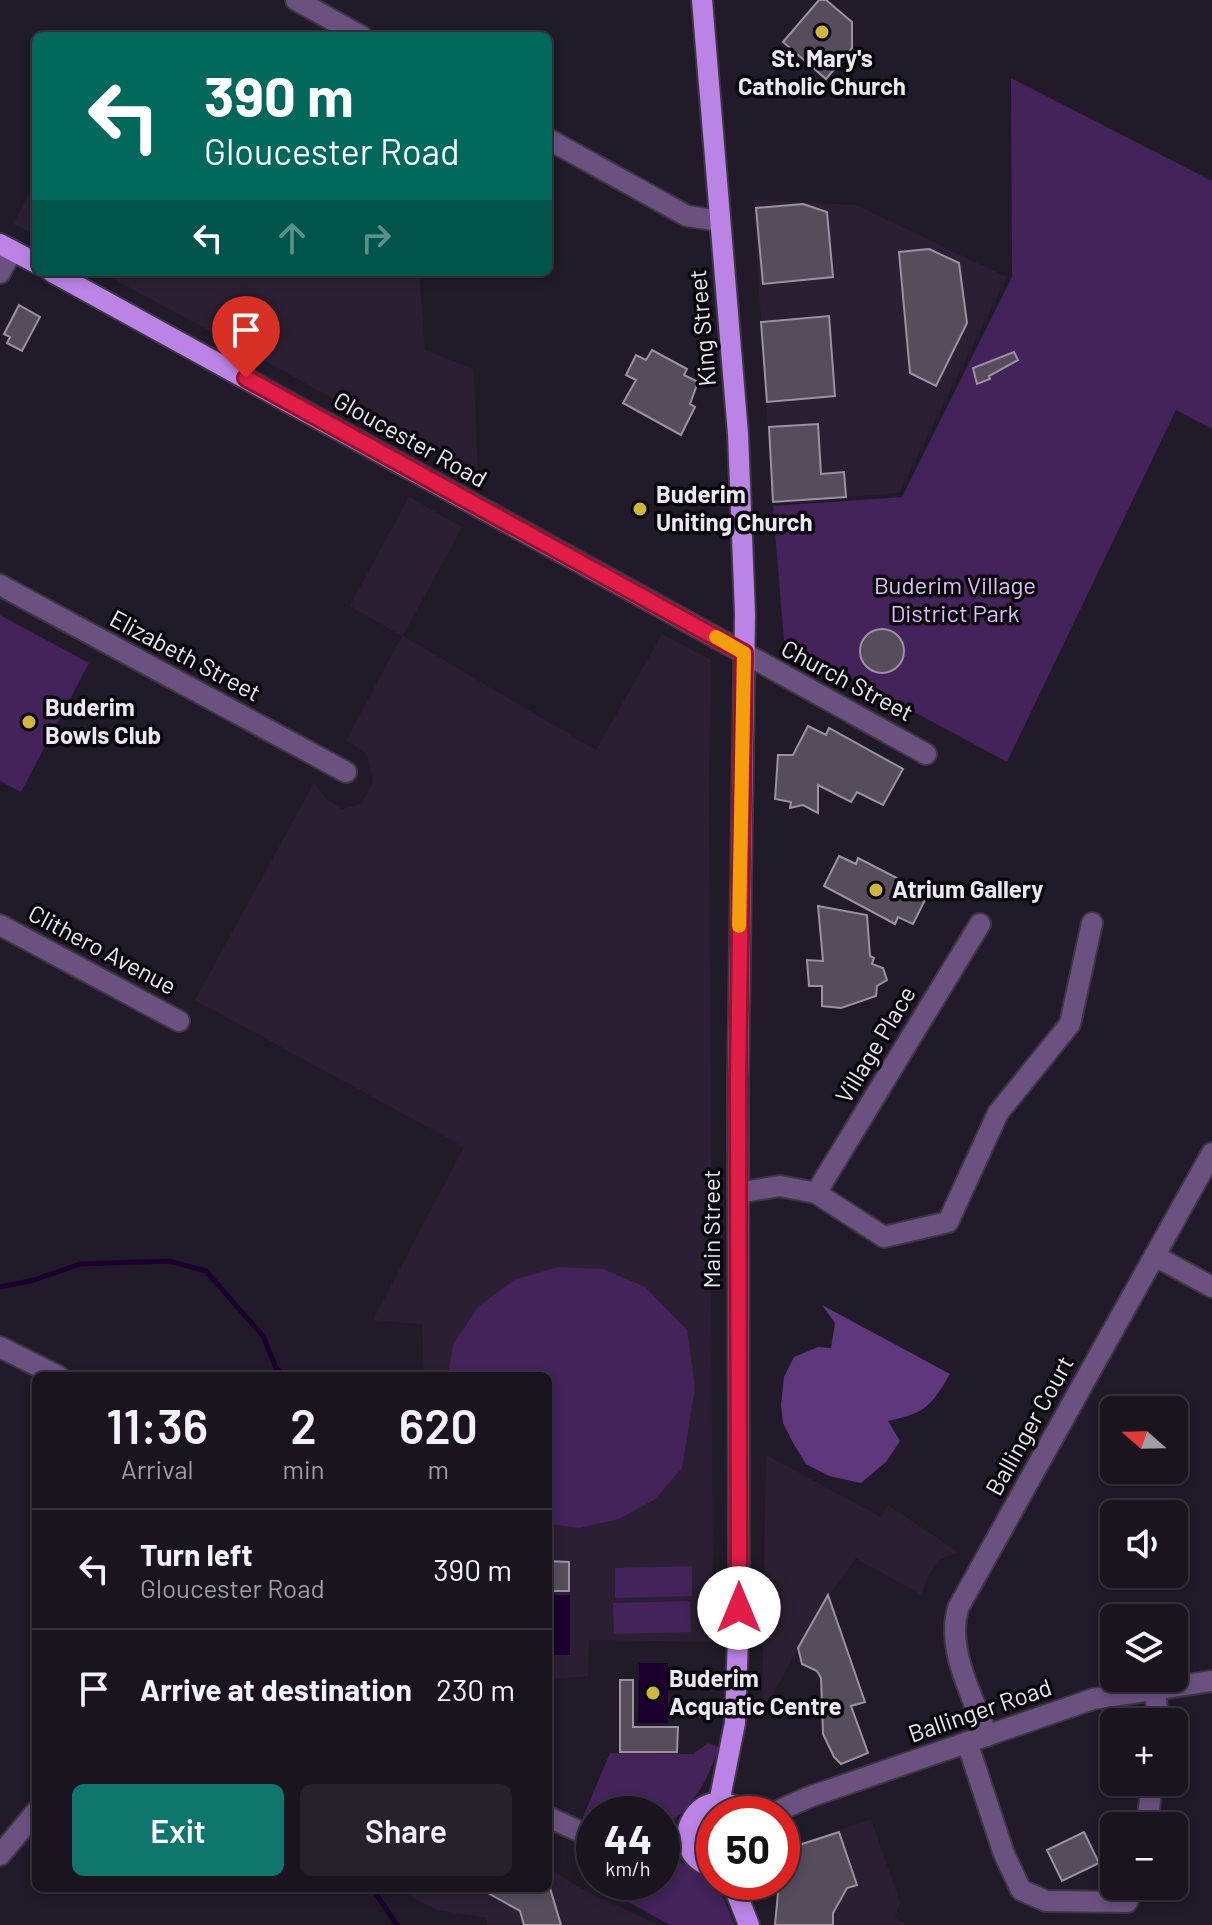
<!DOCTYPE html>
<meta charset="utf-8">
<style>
body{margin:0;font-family:Barlow,sans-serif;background:#26212b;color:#f1f3f6;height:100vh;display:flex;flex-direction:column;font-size:30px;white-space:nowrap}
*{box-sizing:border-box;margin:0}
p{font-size:26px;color:#9f9ea4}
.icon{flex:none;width:44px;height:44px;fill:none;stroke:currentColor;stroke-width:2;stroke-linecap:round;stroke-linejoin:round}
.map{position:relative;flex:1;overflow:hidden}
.side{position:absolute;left:32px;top:1372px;width:520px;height:520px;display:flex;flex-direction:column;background:#19141e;border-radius:12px;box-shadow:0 4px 12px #0003,0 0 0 2px #37333c}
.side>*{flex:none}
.top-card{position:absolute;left:32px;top:32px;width:520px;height:244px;border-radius:12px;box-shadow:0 4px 12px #0003,0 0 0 2px #37333c;background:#00695c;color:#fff;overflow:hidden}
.needle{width:52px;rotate:290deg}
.tools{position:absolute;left:1100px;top:1396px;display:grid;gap:16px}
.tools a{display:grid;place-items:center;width:88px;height:88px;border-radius:12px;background:#19141e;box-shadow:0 4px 12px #0003,0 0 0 2px #37333c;font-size:40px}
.speed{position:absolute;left:576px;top:1796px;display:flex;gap:16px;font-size:40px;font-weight:700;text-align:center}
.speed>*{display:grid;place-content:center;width:104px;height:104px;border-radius:50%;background:#19141e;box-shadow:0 4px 12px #0003,0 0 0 2px #37333c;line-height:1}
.speed small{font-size:20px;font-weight:400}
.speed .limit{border:12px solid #d22;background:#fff;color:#111}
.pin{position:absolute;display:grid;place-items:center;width:68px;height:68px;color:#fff;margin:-82px -34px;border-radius:50% 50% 50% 0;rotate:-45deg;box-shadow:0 0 8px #0007}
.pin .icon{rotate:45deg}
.me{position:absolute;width:88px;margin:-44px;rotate:0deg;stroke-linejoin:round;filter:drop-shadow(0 0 6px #0008)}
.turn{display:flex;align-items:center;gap:28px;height:168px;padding:0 40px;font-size:36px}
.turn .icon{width:104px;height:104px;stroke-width:2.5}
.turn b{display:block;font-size:56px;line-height:68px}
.lanes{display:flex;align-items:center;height:76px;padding:0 40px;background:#0003;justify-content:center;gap:40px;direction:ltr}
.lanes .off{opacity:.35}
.eta{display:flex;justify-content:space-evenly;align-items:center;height:136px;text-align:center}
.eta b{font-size:48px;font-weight:600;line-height:56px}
.primary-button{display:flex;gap:16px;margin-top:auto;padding:16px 40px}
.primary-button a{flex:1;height:92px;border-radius:12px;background:#0f766e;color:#fff;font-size:32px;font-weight:600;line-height:92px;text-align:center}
.primary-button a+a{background:#26212b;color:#f1f3f6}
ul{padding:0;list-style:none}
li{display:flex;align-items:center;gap:24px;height:120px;padding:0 40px;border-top:2px solid #37333c}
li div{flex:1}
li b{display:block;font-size:30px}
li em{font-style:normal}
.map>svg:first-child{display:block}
.built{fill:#2b2033}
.green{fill:#43235a}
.forest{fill:#5f377c}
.water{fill:#1b002d}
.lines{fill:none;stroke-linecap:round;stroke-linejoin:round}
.stream{stroke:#1b002d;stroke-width:5}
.building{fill:#554d5c;stroke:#9a91a2;stroke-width:2}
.minor-casing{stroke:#3d3744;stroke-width:24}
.major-casing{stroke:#3d3744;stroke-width:24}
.minor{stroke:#6b5180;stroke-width:20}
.major{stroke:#ba83e5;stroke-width:20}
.route-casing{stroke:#92132f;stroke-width:20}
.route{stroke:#e11d48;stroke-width:14}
.slow{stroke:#f59e0b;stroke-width:14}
.poi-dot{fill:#cfb837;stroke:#09070c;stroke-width:3}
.labels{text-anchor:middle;stroke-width:7;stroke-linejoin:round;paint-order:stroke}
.poi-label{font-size:24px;font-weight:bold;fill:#ece8f1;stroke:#09070c;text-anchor:start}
.street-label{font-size:24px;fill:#ece8f1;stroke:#09070c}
.park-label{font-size:24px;fill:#dfbffb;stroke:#09070c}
</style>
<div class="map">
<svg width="1212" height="1925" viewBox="0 0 1212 1925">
<rect width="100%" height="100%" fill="#211a28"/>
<path class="built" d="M36,182V236L13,224Z
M753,200L856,205L1007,277L899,493L773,503Z
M101,272H419L425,350L474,369L478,477Z
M409,497L462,527L403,636L596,750L662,634L711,660L709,778L713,1642L589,1640L588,1676L548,1679V1376H424L422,1324L373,1320L464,1147L195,1000L314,783L326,799L342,809L362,804L373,782L367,754L346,741L402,636L350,606Z
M766,1455L881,1517L888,1505L958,1552L940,1560L928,1576L921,1595L856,1558L824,1602L769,1701L762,1703Z
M871,1819L900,1902L895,1918L908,1925H775L778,1882H782L784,1855L798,1844Z
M548,1868L578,1887L658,1925H487L486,1918L437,1910L396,1888H548Z"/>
<path class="green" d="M1011,78L1212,181V429L1176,410L1007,762L784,642L773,506L902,497L1012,277Z
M0,615L89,663L21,792L0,781Z
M558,1267L603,1269L645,1287L687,1330L695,1387L682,1468L655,1499L619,1519L579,1528L548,1524V1376H448L453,1345L478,1307L514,1280Z
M692,1566V1596L615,1598V1568Z
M690,1601L691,1632L614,1634L613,1603Z
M708,1743L719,1747C709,1777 692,1812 662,1827V1814H594V1823L583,1817L610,1753L693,1754Z
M662,1853L689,1866L719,1888L735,1925H670L610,1892L605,1882H662Z"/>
<path class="forest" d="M822,1305L950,1374C931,1406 926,1413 888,1421L900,1441L886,1462L861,1483L829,1476L806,1464L792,1441L783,1423L781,1405L784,1377L794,1357L818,1347L831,1348L835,1323Z"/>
<path class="water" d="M548,1595H570V1655H548Z
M639,1663H668V1723H638Z"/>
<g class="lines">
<path class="stream" d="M0,1287L34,1280L80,1264L169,1261L206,1271L263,1336L276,1368L284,1376
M372,1888L397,1925"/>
</g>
<path class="building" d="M819,0H826L852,22V48L826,79L783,42Z
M803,204L827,212L833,277L763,284L756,208Z
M929,249L959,263L967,323L936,386L910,373L899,252Z
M19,305L40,317L22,351L7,343L10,337L4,334Z
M829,316L835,396L767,402L761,322Z
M652,350L687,369L684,375L698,382L690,404L695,407L681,435L623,403L636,380L626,375L636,355L646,360Z
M1014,352L1018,360L989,376L990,379L977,384L973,368Z
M818,424L821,474L844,472L846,497L773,502L769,427Z
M860 651a22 22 0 1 1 44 0a22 22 0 1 1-44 0Z
M808,726L826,735L829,728L903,769L883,805L857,792L851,802L818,785V813L803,805L790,808L791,802L775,799L778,755H793Z
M839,856L856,864L858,858L928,894L913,924L898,917L895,924L824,886Z
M818,906L867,915L870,956L874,958L872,964L883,968L887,980L877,986L876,996L841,1008L822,1006V986H809L807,960L823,961Z
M548,1561L569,1562V1591H548Z
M828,1595L865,1702L851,1706L868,1753L841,1764L834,1757L823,1734L821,1678L817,1671L802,1664L798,1648Z
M620,1680H633V1727H678L677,1752H620Z
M839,1832L857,1885L847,1888L833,1913V1925H775L779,1882H782L785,1855L799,1845Z
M1084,1832L1099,1863L1062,1881L1047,1850Z
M479,1888H550L561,1925H524L520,1911Z"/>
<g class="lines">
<defs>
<path id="minor" d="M296,0L361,36
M548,139L687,216L720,221
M0,273L12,250
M0,585L346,772
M744,653L926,754
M0,925L179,1021
M738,1193L780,1186L816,1193L884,1237L948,1222L998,1113L1070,1024L1092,923
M816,1193L980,924
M1155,1256L1212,1287
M0,1347L58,1376
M1155,1689L1158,1722
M987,1736C973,1696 946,1650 958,1608L1212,1153
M967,1742L1004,1854L1021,1890L1046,1901L1127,1902L1134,1886
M771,1814L809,1797L1093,1699L1212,1681
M548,1817L594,1838
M1147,1826L1152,1782
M662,1843L687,1840
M0,1855L36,1812"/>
<path id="major" d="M702,0L738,434L745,614L738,1079L739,1608L735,1723L719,1803
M0,244L36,263
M52,272L744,653
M714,1868C657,1850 703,1774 744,1814
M732,1882L749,1925"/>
</defs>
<use href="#minor" class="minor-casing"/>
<use href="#major" class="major-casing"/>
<use href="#minor" class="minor"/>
<use href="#major" class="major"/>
</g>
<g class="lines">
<defs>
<path id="route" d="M246,378L744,653L738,1079L739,1608"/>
</defs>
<use href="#route" class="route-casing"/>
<use href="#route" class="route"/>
<path class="slow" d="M716,637L744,653L739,926"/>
</g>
<g class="poi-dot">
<circle cx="822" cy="32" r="8"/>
<circle cx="640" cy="509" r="8"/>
<circle cx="29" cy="722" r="8"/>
<circle cx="876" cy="890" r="8"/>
<circle cx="653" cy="1693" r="8"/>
</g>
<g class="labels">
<g class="poi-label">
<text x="822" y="67" text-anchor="middle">St. Mary's<tspan x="822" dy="28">Catholic Church</tspan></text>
<text x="656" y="503">Buderim<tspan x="656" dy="28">Uniting Church</tspan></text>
<text x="45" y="716">Buderim<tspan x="45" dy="28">Bowls Club</tspan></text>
<text x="892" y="898">Atrium Gallery</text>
<text x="669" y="1687">Buderim<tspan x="669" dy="28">Acquatic Centre</tspan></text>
</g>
<g class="street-label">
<text transform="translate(703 328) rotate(-95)" y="8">King Street</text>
<text transform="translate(410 440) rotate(29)" y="8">Gloucester Road</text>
<text transform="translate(185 656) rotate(28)" y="8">Elizabeth Street</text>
<text transform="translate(847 681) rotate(28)" y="8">Church Street</text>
<text transform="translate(102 950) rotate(28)" y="8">Clithero Avenue</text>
<text transform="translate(876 1045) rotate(-59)" y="8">Village Place</text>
<text transform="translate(712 1229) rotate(-90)" y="8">Main Street</text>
<text transform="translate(1030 1426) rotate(-61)" y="8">Ballinger Court</text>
<text transform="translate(980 1711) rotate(-19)" y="8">Ballinger Road</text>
</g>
<g class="park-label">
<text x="955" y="594">Buderim Village<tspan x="955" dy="28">District Park</tspan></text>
</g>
</g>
</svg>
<div class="tools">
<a><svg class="needle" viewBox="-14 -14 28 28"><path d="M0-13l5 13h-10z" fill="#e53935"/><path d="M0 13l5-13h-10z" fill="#9f9ea4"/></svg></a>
<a><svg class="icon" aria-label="sound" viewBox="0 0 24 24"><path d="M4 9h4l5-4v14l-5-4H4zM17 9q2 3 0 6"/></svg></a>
<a><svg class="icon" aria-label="layers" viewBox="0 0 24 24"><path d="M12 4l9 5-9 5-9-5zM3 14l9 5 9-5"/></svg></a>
<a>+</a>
<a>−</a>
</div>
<div class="speed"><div>44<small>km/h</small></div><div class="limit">50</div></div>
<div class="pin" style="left:246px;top:378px;background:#d93025"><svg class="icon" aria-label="arrive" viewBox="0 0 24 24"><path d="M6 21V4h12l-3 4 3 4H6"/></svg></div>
<svg class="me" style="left:739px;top:1608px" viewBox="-20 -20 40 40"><circle r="19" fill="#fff"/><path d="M0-13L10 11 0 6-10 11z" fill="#e11d48"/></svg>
<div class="top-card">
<div class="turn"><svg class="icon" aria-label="left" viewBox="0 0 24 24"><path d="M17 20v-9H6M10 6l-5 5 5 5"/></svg><div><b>390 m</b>Gloucester Road</div></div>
<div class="lanes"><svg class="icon" aria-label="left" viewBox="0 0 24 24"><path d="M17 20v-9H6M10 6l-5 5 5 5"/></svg><svg class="icon off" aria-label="ahead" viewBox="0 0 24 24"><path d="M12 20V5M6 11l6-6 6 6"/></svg><svg class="icon off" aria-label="right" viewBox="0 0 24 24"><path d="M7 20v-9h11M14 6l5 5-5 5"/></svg></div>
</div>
<section class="side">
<div class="eta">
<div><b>11:36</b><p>Arrival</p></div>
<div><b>2</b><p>min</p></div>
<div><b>620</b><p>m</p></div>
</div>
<ul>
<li><svg class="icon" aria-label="left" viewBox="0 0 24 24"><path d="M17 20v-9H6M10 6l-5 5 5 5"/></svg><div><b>Turn left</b><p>Gloucester Road</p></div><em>390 m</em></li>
<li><svg class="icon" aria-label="arrive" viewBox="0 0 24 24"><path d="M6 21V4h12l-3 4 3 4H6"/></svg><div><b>Arrive at destination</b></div><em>230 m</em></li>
</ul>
<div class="primary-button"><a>Exit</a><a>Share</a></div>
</section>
</div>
